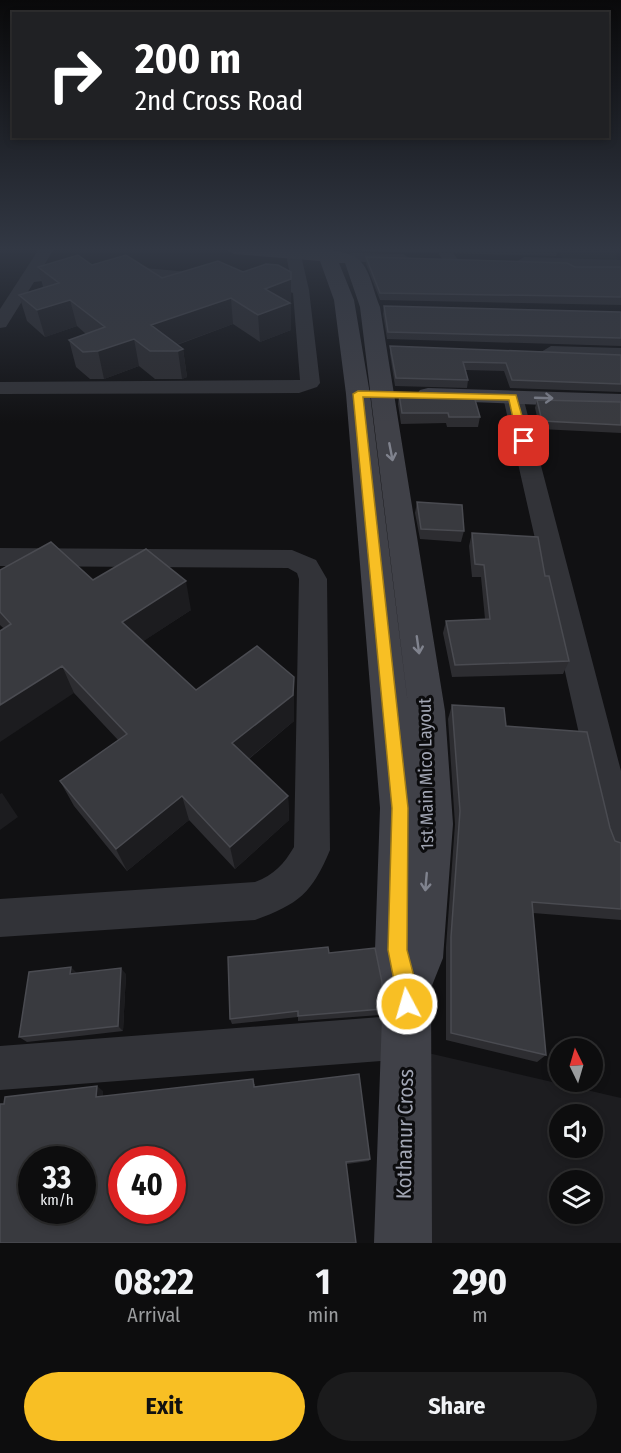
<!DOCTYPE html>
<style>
body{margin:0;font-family:"Fira Sans Condensed",sans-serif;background:#1b1b1c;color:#f1f3f6;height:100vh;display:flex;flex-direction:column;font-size:22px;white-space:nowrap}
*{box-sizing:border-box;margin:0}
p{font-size:20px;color:#9a9c9e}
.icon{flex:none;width:33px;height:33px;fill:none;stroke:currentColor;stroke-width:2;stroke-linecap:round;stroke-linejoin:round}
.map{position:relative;height:1243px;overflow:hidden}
.drawer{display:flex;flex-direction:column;background:#0d0d0e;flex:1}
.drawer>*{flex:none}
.hud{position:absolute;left:12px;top:12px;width:597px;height:126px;border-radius:0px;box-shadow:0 3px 9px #0003,0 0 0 2px #2d2d2e;background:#202124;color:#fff;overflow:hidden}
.needle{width:39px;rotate:355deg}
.controls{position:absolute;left:549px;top:1038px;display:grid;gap:12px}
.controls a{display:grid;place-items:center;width:54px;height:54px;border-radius:50%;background:#0d0d0e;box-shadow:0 3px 9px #0003,0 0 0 2px #2d2d2e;font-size:30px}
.speed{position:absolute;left:18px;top:1146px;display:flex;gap:12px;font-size:30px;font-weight:700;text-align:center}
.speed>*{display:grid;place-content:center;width:78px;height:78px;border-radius:50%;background:#0d0d0e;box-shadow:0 3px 9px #0003,0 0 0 2px #2d2d2e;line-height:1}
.speed small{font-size:15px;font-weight:400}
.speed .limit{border:9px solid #d22;background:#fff;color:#111}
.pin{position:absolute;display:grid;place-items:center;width:51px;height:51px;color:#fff;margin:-26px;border-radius:12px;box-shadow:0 3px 9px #0006}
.me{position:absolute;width:66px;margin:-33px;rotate:354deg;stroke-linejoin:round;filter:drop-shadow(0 0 4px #0008)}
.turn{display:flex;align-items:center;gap:21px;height:126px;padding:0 24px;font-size:27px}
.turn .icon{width:78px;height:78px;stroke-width:2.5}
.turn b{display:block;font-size:42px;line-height:51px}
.eta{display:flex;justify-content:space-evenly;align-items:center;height:102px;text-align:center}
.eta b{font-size:36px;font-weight:700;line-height:42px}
.action{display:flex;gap:12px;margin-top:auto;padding:12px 24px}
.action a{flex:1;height:69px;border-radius:36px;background:#f8bf24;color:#111;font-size:24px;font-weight:700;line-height:69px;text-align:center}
.action a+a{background:#1b1b1c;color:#f1f3f6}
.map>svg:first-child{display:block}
.built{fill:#1d1d20;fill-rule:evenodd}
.green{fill:#171e19}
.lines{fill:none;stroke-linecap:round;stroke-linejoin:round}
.street{fill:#323338;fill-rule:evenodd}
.secondary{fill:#404148;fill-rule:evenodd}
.wall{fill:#2d2d31}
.shaded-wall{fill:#1c1c1f}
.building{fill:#393a3f;stroke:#4a4b51;stroke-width:1.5;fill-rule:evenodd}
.oneway{stroke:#80838e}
.route{fill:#f8bf24;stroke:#a17c17;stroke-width:1.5}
.labels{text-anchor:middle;stroke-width:6;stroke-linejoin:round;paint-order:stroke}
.street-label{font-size:18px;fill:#a2a6b4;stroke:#0c0c0e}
.near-street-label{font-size:21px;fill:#a2a6b4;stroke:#0c0c0e}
</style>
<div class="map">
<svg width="621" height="1243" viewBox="0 0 621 1243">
<rect width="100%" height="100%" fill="#111113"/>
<path class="built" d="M428,1053L621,1098V1243H421ZM560,1114H592V1148H560ZM560,1180H592V1214H560Z"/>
<path class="green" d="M555,249H614L618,260L564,259Z"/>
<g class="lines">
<path class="street" d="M39,249H54L40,272L100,264L291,281L286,254L294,249L300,251L309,290L320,383L317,387L299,393L0,394V382L300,380L293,293L282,289L100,274L34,282L6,327L0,328V309Z
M436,249H450L459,261L451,266L445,264Z
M352,253L403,254L411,259L403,264L346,261L344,258L346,255Z
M524,257L621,260V270L518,265L516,262Z
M551,346L621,348V360L544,356L541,352Z
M513,391L520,393L523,397L621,771V857L608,852L603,840L503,397L506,393Z
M0,548L292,550L316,560L327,579L330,850C312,893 299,904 255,920L0,937V899L255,882C274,875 284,864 294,847L299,579L297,573L288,568L0,566Z
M407,1015L422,1022L429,1037L422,1052L407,1059L0,1090V1046Z"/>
<path class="secondary" d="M225,249H333L334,251C370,254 368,277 380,307L445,711L453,824L443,958L431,988L432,1243H374L383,988L375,950L380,808L346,394L334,300L320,261L234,254ZM339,263H345L360,307L409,713L370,394L354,300Z
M428,388L621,394V408L420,400L416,395L420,390Z"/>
</g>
<path class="wall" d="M362,249H557L558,250L556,256L363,251Z
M366,257L575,267H621V305L380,300L366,264Z
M92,265L162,278L243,272L291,279V330L260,342L233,324L177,345L183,349L187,377L182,379H155L139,366L104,379H90L76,367L69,340L86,334L77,326L45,337L27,321L19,295L43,287L38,267Z
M384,306L621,312V346L387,339L383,314Z
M390,346L621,355V392L510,388L504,371L466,370L468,380L467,388L395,386L390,354Z
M399,394L480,417L478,427H447L446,423L401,424L398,404Z
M537,400L621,402V433L540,429L535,408Z
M417,502L464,531L461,542L420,539L415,513Z
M472,533L545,576L569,661L563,674L452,677L443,633L446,621L485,619L481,577H472L469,546Z
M0,570L93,580L191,610L143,641L196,690L294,704V721L249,759L288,796L289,820L235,869L189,820L127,871L74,806L60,781L118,740L74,693L0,625Z
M452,705L506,726L610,828L615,841L621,843V920L533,913L546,1055L537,1062L446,1040V947L455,824L448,719Z
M329,953L382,1009L380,1015L298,1021V1017L232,1024L230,1019Z
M77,973L126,974L123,1031L27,1042L19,1037Z
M255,1084V1086L370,1159L369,1161L347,1164L0,1243L103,1091V1096Z"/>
<path class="shaded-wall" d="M291,279V330L260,342L258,315L265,289Z
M231,298L233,324L159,351L151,325Z
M70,300L77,326L45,337L37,310Z
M134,339L139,366L104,379L98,351Z
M183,349L187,377L182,379L178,351Z
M186,581L191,610L130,650L122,622Z
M62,666L74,693L0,742V705Z
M294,677V721L236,769L232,743Z
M2,793L18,817L0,830V794Z
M182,796L189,820L127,871L116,849Z
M288,796L289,820L235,869L230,847Z
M71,967L77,973L70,974Z
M121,968L126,974L123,1031L118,1026Z
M97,1086L103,1091V1101L96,1097Z"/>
<path class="building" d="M517,249H557L558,250Z
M78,255L92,265L126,255L162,278L218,261L243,272L266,264L278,265L291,272V279L265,289L290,303L258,315L231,298L151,325L183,349L178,351H150L134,339L98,351L83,352L69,340L105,327L70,300L37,310L19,295L59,283L38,267Z
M366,257L567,263L575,267H621V297L380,293Z
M384,306L621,312V338L388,332Z
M390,346L621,355V384L512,380L506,363L463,362L468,380L396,378Z
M399,394L474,396L480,417H449L448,413H402Z
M537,400L621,402V425L542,421Z
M417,502L462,505L464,531L421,529Z
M472,533L538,537L545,576H549L569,661L455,665L446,621L490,619L484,565L475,564Z
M51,542L93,580L146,549L186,581L122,622L196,690L257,646L294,677L293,695L232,743L288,796L230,847L182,796L116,849L60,781L127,734L62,666L0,705V631L11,624L0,612V570Z
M452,705L504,708L506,726L587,732L610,828L615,841L621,843V909L532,902L546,1055L451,1033V937L460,811Z
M328,947L329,953L375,948L382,982V1009L298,1016V1011L230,1019L228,957Z
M71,967L70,974L121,968L118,1026L19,1037L29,972Z
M359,1074L370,1159L346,1162L356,1243H0V1104H4L5,1097L97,1086L96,1097L253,1079L254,1087ZM32,1160H82V1210H32ZM122,1160H172V1210H122Z"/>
<defs><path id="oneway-shaft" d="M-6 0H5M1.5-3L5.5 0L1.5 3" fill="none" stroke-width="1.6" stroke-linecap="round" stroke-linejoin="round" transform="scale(1.5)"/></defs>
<g class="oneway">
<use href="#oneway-shaft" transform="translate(544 398) rotate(2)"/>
<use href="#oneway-shaft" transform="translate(391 452) rotate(79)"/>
<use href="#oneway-shaft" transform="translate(418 645) rotate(82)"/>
<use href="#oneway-shaft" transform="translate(426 882) rotate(95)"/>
</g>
<linearGradient id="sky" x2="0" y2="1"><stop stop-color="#09090a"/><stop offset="0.59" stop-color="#323844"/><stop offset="1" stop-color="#323844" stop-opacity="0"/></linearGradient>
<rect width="621" height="423" fill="url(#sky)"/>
<path class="route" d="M358,391L516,395L529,441L524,444L518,441L509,400L363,397L408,808L407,950L417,988L414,1011L407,1014L400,1011L388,950L392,808L353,394Z"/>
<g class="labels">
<g class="street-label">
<text transform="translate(426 774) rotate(-91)" y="6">1st Main Mico Layout</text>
</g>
<g class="near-street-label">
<text transform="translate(405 1134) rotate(-89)" y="7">Kothanur Cross</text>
</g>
</g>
</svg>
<div class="controls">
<a><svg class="needle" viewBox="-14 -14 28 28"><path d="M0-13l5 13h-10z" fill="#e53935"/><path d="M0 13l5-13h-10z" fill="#9a9c9e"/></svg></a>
<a><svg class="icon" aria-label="sound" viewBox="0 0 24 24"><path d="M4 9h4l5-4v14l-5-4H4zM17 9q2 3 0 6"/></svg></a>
<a><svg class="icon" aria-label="layers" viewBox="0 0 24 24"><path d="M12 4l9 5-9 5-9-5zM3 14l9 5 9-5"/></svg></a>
</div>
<div class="speed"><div>33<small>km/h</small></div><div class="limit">40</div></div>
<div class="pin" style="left:524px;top:441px;background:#d93025"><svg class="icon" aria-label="arrive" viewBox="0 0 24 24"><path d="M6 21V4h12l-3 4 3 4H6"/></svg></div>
<svg class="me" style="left:407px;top:1004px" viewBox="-20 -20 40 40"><circle r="17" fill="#f8bf24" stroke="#fff" stroke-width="3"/><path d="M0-11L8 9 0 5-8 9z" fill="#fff"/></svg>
<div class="hud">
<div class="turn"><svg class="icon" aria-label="right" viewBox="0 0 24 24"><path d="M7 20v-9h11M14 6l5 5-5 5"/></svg><div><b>200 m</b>2nd Cross Road</div></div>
</div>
</div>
<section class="drawer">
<div class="eta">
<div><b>08:22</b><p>Arrival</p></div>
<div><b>1</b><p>min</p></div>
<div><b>290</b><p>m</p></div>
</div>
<div class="action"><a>Exit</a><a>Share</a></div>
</section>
